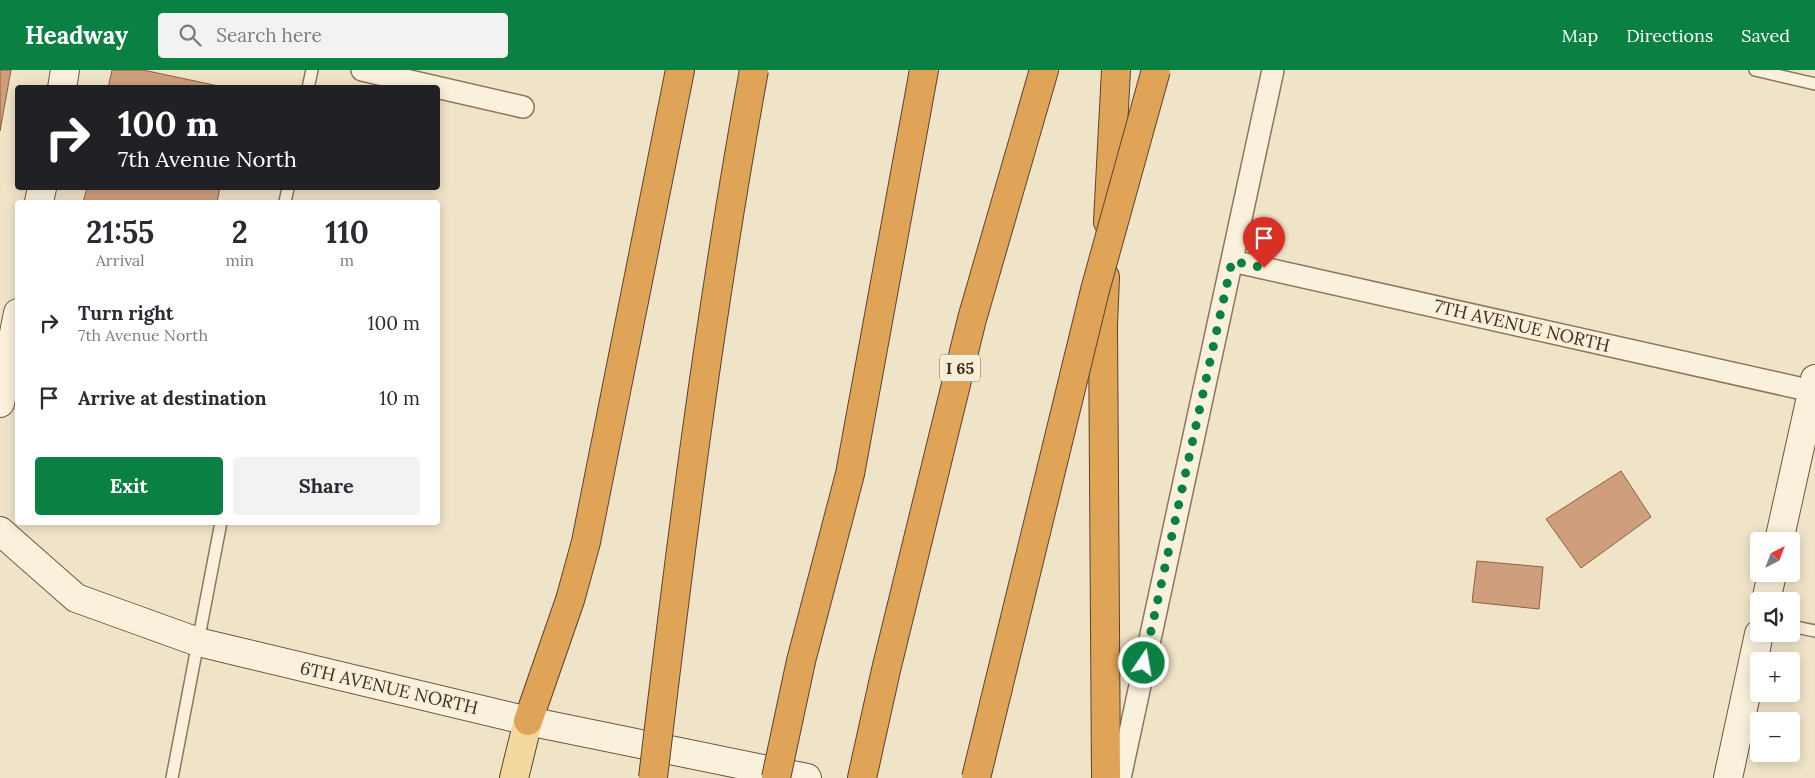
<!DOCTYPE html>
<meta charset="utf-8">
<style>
body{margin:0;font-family:Lora,serif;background:#f2f2f3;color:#2b2b33;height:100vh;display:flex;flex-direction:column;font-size:19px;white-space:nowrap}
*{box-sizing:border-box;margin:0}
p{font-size:16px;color:#7c7c81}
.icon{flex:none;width:28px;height:28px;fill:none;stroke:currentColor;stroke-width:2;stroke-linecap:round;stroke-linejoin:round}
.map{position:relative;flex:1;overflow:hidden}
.side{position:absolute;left:15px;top:130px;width:425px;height:325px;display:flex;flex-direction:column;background:#fff;border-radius:5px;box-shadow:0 2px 12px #0003}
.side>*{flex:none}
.guide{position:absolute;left:15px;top:15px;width:425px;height:105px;border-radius:5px;box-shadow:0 2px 12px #0003;background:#202124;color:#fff;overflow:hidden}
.needle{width:32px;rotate:42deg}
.controls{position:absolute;left:1750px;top:462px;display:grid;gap:10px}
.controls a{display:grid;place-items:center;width:50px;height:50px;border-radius:5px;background:#fff;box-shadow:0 2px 12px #0003;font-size:25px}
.pin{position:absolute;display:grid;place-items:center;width:42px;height:42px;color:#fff;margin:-51px -21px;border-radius:50% 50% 50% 0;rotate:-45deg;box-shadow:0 0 5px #0007}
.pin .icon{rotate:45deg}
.me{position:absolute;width:55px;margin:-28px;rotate:12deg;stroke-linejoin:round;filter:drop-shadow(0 0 4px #0008)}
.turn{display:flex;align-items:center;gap:18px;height:105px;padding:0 20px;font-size:22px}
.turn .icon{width:65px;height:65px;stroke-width:2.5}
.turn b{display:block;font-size:35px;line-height:42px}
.eta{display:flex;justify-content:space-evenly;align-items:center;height:85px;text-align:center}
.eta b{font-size:30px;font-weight:700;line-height:35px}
.primary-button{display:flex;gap:10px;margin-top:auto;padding:10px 20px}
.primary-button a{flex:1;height:58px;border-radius:5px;background:#0b8043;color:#fff;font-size:20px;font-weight:700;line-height:58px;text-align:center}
.primary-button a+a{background:#f2f2f3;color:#2b2b33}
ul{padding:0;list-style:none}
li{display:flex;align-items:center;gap:15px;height:75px;padding:0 20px}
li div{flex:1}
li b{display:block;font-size:19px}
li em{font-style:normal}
header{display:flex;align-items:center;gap:30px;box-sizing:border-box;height:70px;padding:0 25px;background:#0b8043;color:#fff}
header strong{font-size:24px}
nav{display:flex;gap:28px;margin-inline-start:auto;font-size:18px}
.search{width:350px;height:45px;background:#f2f2f3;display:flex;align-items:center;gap:12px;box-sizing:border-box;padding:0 18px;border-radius:5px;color:#7c7c81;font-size:19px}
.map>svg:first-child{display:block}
.building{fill:#cf9f7d;stroke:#8d5f41}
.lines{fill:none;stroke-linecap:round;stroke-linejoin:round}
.lane-casing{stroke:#8d765c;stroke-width:14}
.street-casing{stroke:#8d765c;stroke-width:24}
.secondary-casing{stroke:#6f573f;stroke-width:30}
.primary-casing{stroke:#5b4430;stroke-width:30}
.highway-casing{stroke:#5b4430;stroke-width:30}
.lane{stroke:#faf1dc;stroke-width:11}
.street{stroke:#faf1dc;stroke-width:21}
.secondary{stroke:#faf1dc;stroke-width:28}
.primary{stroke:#f3d9a0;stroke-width:28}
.highway{stroke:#e0a458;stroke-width:28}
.highway-bridge-casing{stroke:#5b4430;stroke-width:30;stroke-linecap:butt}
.highway-bridge{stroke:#e0a458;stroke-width:28}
.route{stroke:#0b8043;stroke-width:9;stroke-dasharray:0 16.2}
.labels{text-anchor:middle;stroke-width:4;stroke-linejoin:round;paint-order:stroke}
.shield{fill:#f7eed8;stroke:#756857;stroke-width:1}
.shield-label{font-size:16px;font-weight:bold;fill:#3d2e20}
.street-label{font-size:18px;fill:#3d2e20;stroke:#f7eed8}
</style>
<header>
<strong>Headway</strong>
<div class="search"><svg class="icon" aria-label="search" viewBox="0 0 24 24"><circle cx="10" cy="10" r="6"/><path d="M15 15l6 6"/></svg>Search here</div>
<nav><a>Map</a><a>Directions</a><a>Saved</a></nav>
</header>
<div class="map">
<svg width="1815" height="708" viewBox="0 0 1815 708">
<rect width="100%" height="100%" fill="#f0e4c8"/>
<path class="building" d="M0,0H11L0,61Z
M112,0H143L228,18H108Z
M87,118H220L217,132H83Z
M1621,401L1651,447L1581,498L1546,449Z
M1477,491L1543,497L1539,539L1472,532Z"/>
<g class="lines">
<defs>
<path id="lane" d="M1755,0L1815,14
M308,18L312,0
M285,132L288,118
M1791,556L1815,561
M172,708L221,452"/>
<path id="street" d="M362,0L523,37
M1232,191L1812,321
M1120,708L1273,0"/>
<path id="secondary" d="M62,18L65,0
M39,132L42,118
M0,333L18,243
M0,461L76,528L198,572L528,651L807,708
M1779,471L1815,309
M1766,531L1772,504
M1728,708L1759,564"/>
<path id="primary" d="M514,708L528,651"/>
<path id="highway" d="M1108,152L1116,0
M1105,207L1103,256L1106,708
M801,591L850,404L924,0
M528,651L570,530L586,472L680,0
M862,708L886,600L972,249L1044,0"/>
</defs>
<use href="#lane" class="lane-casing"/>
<use href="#street" class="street-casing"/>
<use href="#secondary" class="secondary-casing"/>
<use href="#primary" class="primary-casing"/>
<use href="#highway" class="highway-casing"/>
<use href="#lane" class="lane"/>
<use href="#street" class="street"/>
<use href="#secondary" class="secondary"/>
<use href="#primary" class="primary"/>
<use href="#highway" class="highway"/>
<defs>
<path id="highway-bridge" d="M653,708C681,471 711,235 754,0
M776,708L801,591
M976,708L1095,220L1156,0"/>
</defs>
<use href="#highway-bridge" class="highway-bridge-casing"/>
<use href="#highway-bridge" class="highway-bridge"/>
</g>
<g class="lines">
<path class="route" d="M1144,593L1232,191L1264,198"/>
</g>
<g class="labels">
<rect class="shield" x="940" y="284.5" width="40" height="27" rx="4"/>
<g class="shield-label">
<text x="960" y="304">I 65</text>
</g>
<g class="street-label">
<text transform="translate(1522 256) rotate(13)" y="6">7TH AVENUE NORTH</text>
<text transform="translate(389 618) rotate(13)" y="6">6TH AVENUE NORTH</text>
</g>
</g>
</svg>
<div class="controls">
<a><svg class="needle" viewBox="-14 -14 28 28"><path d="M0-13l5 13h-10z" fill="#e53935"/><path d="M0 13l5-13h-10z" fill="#7c7c81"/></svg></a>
<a><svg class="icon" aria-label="sound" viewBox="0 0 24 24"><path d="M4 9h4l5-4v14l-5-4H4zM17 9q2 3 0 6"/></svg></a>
<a>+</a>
<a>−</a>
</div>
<div class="pin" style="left:1264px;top:198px;background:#d93025"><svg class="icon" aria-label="arrive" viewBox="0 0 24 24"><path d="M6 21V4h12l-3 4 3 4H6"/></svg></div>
<svg class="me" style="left:1144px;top:593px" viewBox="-20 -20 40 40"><circle r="17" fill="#0b8043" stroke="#fff" stroke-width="3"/><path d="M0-11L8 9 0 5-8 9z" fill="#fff"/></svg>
<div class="guide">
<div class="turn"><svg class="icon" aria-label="right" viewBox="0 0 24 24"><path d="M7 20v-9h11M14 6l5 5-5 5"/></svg><div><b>100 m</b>7th Avenue North</div></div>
</div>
<section class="side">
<div class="eta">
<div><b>21:55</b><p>Arrival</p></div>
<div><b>2</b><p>min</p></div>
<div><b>110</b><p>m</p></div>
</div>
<ul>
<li><svg class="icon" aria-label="right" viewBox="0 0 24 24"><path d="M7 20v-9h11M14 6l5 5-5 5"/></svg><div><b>Turn right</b><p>7th Avenue North</p></div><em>100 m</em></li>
<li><svg class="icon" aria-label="arrive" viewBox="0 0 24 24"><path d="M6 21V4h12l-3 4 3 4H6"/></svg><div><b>Arrive at destination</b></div><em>10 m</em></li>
</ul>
<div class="primary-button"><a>Exit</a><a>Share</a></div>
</section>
</div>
